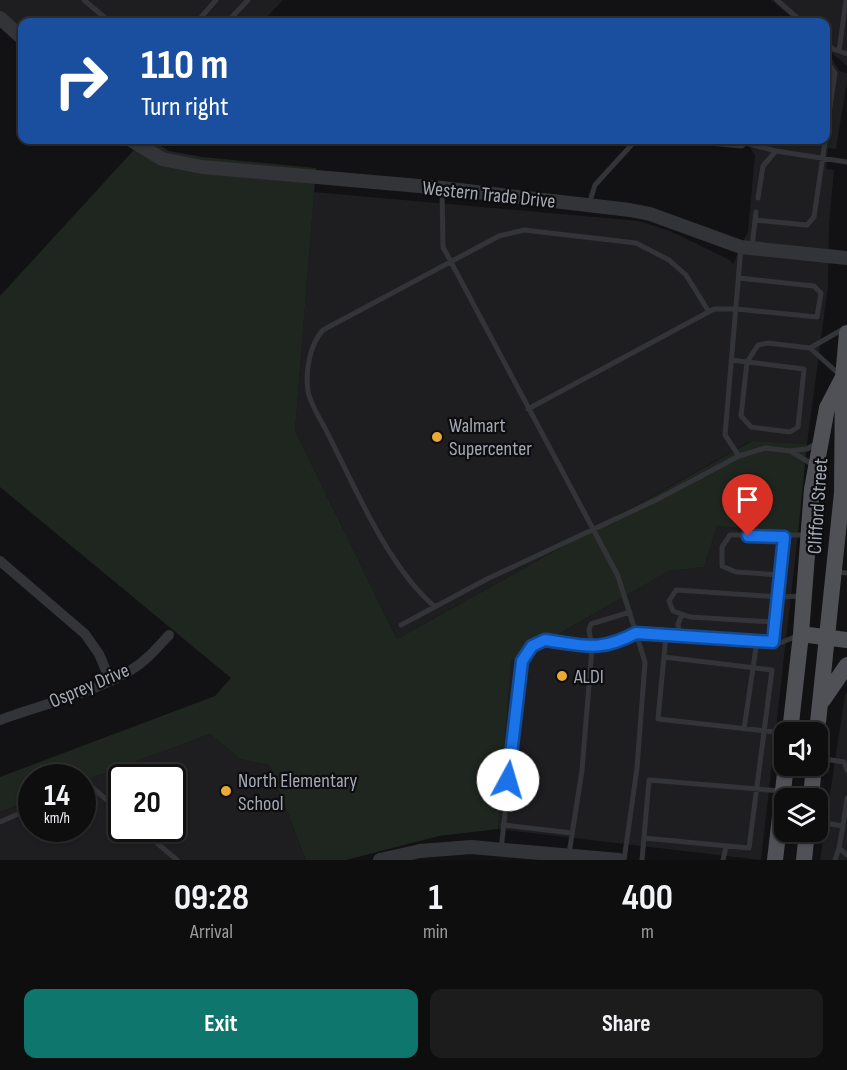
<!DOCTYPE html>
<style>
body{margin:0;font-family:"Sofia Sans Condensed",sans-serif;background:#1c1c1d;color:#f1f3f6;height:100vh;display:flex;flex-direction:column;font-size:22px;white-space:nowrap}
*{box-sizing:border-box;margin:0}
p{font-size:20px;color:#9b9c9e}
.icon{flex:none;width:33px;height:33px;fill:none;stroke:currentColor;stroke-width:2;stroke-linecap:round;stroke-linejoin:round}
.map{position:relative;height:860px;overflow:hidden}
.sheet{display:flex;flex-direction:column;background:#0e0e0f;flex:1}
.sheet>*{flex:none}
.hud{position:absolute;left:18px;top:18px;width:812px;height:126px;border-radius:12px;box-shadow:0 2px 4px #0004,0 0 0 2px #2e2e2f;background:#1a4fa0;color:#fff;overflow:hidden}
.buttons{position:absolute;left:774px;top:722px;display:grid;gap:12px}
.buttons a{display:grid;place-items:center;width:54px;height:54px;border-radius:12px;background:#0e0e0f;box-shadow:0 2px 4px #0004,0 0 0 2px #2e2e2f;font-size:30px}
.speed{position:absolute;left:18px;top:764px;display:flex;gap:12px;font-size:30px;font-weight:700;text-align:center}
.speed>*{display:grid;place-content:center;width:78px;height:78px;border-radius:50%;background:#0e0e0f;box-shadow:0 2px 4px #0004,0 0 0 2px #2e2e2f;line-height:1}
.speed small{font-size:15px;font-weight:400}
.speed .limit{border:3px solid #111;border-radius:9px;background:#fff;color:#111}
.pin{position:absolute;display:grid;place-items:center;width:51px;height:51px;color:#fff;margin:-62px -26px;border-radius:50% 50% 50% 0;rotate:-45deg;box-shadow:0 0 6px #0007}
.pin .icon{rotate:45deg}
.me{position:absolute;width:66px;margin:-33px;rotate:6deg;stroke-linejoin:round;filter:drop-shadow(0 0 4px #0008)}
.turn{display:flex;align-items:center;gap:21px;height:126px;padding:0 24px;font-size:27px}
.turn .icon{width:78px;height:78px;stroke-width:2.5}
.turn b{display:block;font-size:42px;line-height:51px}
.eta{display:flex;justify-content:space-evenly;align-items:center;height:102px;text-align:center}
.eta b{font-size:36px;font-weight:700;line-height:42px}
.action{display:flex;gap:12px;margin-top:auto;padding:12px 24px}
.action a{flex:1;height:69px;border-radius:12px;background:#0f766e;color:#fff;font-size:24px;font-weight:700;line-height:69px;text-align:center}
.action a+a{background:#1c1c1d;color:#f1f3f6}
.map>svg:first-child{display:block}
.built{fill:#1e1e21;fill-rule:evenodd}
.green{fill:#1f261f}
.lines{fill:none;stroke-linecap:round;stroke-linejoin:round}
.service{stroke:#333438;stroke-width:5}
.minor{stroke:#333438;stroke-width:10}
.tertiary{stroke:#333438;stroke-width:14}
.primary{stroke:#505157;stroke-width:16}
.route-casing{stroke:#114b97;stroke-width:15}
.route{stroke:#1a73e8;stroke-width:10}
.poi-dot{fill:#e9aa35;stroke:#0d0d0f;stroke-width:2}
.labels{text-anchor:middle;stroke-width:4.5;stroke-linejoin:round;paint-order:stroke}
.street-label{font-size:20px;fill:#a4a9b4;stroke:#0d0d0f}
.poi-label{font-size:20px;fill:#a4a9b4;stroke:#0d0d0f;text-anchor:start}
</style>
<div class="map">
<svg width="847" height="860" viewBox="0 0 847 860">
<rect width="100%" height="100%" fill="#121214"/>
<path class="built" d="M0,0H283L262,22H22V44L0,24Z
M771,0H847V66L825,47V22H797Z
M825,53L833,60L839,71L847,73V81L836,149L828,148L826,169L834,170L829,226L828,286L807,444L751,441L397,639L295,431L314,192L639,221L670,231L730,260L733,264L748,231L755,155L745,140H825Z
M717,526L798,534L761,860L498,829L511,661L669,571L704,567Z
M847,692V860H820L845,695Z
M210,734L240,759L269,765L306,860H0V812L31,800L32,828H82L83,781ZM122,777H172V828H122Z"/>
<path class="green" d="M143,140H152L169,151L202,157L316,168L295,431L397,639L752,441L807,444L798,534L717,526L704,567L669,571L511,661L498,829L439,836L346,860H306L269,765L240,759L210,734L83,781L82,777H32L31,800L0,812V777L215,696L231,678L0,487V296Z"/>
<g class="lines">
<path class="service" d="M84,0L110,22
M777,0L802,22
M197,22L216,0
M227,22L248,0
M825,42L833,49L847,54
M839,51L846,0
M675,140L742,146L748,140
M746,143L776,151
M442,188L443,247L618,576L645,662L637,768L624,860
M758,198L763,166L776,151L847,162
M589,204L595,185L636,140
M755,220L807,225L814,217L835,73L825,59
M752,247L756,212
M810,348L845,328
M731,360L747,362L741,416L751,427L790,432L798,427L804,369L747,362L758,345L768,343L810,348L840,375
M528,409L714,309H736L817,317L821,293L814,286L739,278
M792,452L815,466
M739,456L725,435L741,247
M835,572L847,573
M781,575L785,537
M802,596L779,597L774,622L690,617L673,611L669,601L676,590L779,597L781,575L736,572L722,566V547L730,535H806
M435,607C389,568 356,490 329,436C323,423 310,405 308,391C305,371 310,344 323,330L499,236L524,230L636,243L669,260L686,275L709,312
M401,625L487,579L656,500L739,456L765,448L790,451L807,449L817,443
M666,635L658,719L784,733
M679,636L678,624L682,614
M773,642L774,622
M592,648L589,630L591,624L630,612
M744,729L757,641
M818,758L844,762L847,770
M82,786L93,788L122,813
M0,822L32,808
M818,822L843,826L839,848L847,855
M503,825L572,833
M843,826L847,798
M139,828L177,860
M644,838L749,848L772,670L664,657
M501,850L522,661L532,646L545,640C585,645 598,653 637,633L780,643L797,636
M569,854L582,770L592,648
M642,860L649,780L781,791
M723,860L726,847
M835,860L839,848"/>
<path class="minor" d="M0,561L85,634L99,654L110,680
M0,720C40,705 96,692 131,670C146,661 157,648 169,635"/>
<path class="tertiary" d="M0,18L22,38
M131,140L162,159L202,167L442,188L630,210L650,214L741,247L847,258
M380,860L420,851L471,847L619,860"/>
<path class="primary" d="M801,634L847,640
M823,700L847,665
M790,732L801,634L812,489L827,408L842,379
M817,732L842,493L843,378L847,333
M811,798L814,765
M775,860L786,765
M804,860L807,831"/>
</g>
<g class="lines">
<defs>
<path id="route" d="M508,780L522,661L532,646L545,640C584,645 598,653 636,633L773,642L784,537L748,536"/>
</defs>
<use href="#route" class="route-casing"/>
<use href="#route" class="route"/>
</g>
<g class="poi-dot">
<circle cx="437" cy="437" r="6"/>
<circle cx="562" cy="676" r="6"/>
<circle cx="226" cy="791" r="6"/>
</g>
<g class="labels">
<g class="street-label">
<text transform="translate(489 194) rotate(6)" y="7">Western Trade Drive</text>
<text transform="translate(817 506) rotate(-86)" y="7">Clifford Street</text>
<text transform="translate(89 685) rotate(-23)" y="7">Osprey Drive</text>
</g>
<g class="poi-label">
<text x="449" y="432">Walmart<tspan x="449" dy="23">Supercenter</tspan></text>
<text x="574" y="683">ALDI</text>
<text x="238" y="787">North Elementary<tspan x="238" dy="23">School</tspan></text>
</g>
</g>
</svg>
<div class="buttons">
<a><svg class="icon" aria-label="sound" viewBox="0 0 24 24"><path d="M4 9h4l5-4v14l-5-4H4zM17 9q2 3 0 6"/></svg></a>
<a><svg class="icon" aria-label="layers" viewBox="0 0 24 24"><path d="M12 4l9 5-9 5-9-5zM3 14l9 5 9-5"/></svg></a>
</div>
<div class="speed"><div>14<small>km/h</small></div><div class="limit">20</div></div>
<div class="pin" style="left:748px;top:536px;background:#d93025"><svg class="icon" aria-label="arrive" viewBox="0 0 24 24"><path d="M6 21V4h12l-3 4 3 4H6"/></svg></div>
<svg class="me" style="left:508px;top:780px" viewBox="-20 -20 40 40"><circle r="19" fill="#fff"/><path d="M0-13L10 11 0 6-10 11z" fill="#1a73e8"/></svg>
<div class="hud">
<div class="turn"><svg class="icon" aria-label="right" viewBox="0 0 24 24"><path d="M7 20v-9h11M14 6l5 5-5 5"/></svg><div><b>110 m</b>Turn right</div></div>
</div>
</div>
<section class="sheet">
<div class="eta">
<div><b>09:28</b><p>Arrival</p></div>
<div><b>1</b><p>min</p></div>
<div><b>400</b><p>m</p></div>
</div>
<div class="action"><a>Exit</a><a>Share</a></div>
</section>
